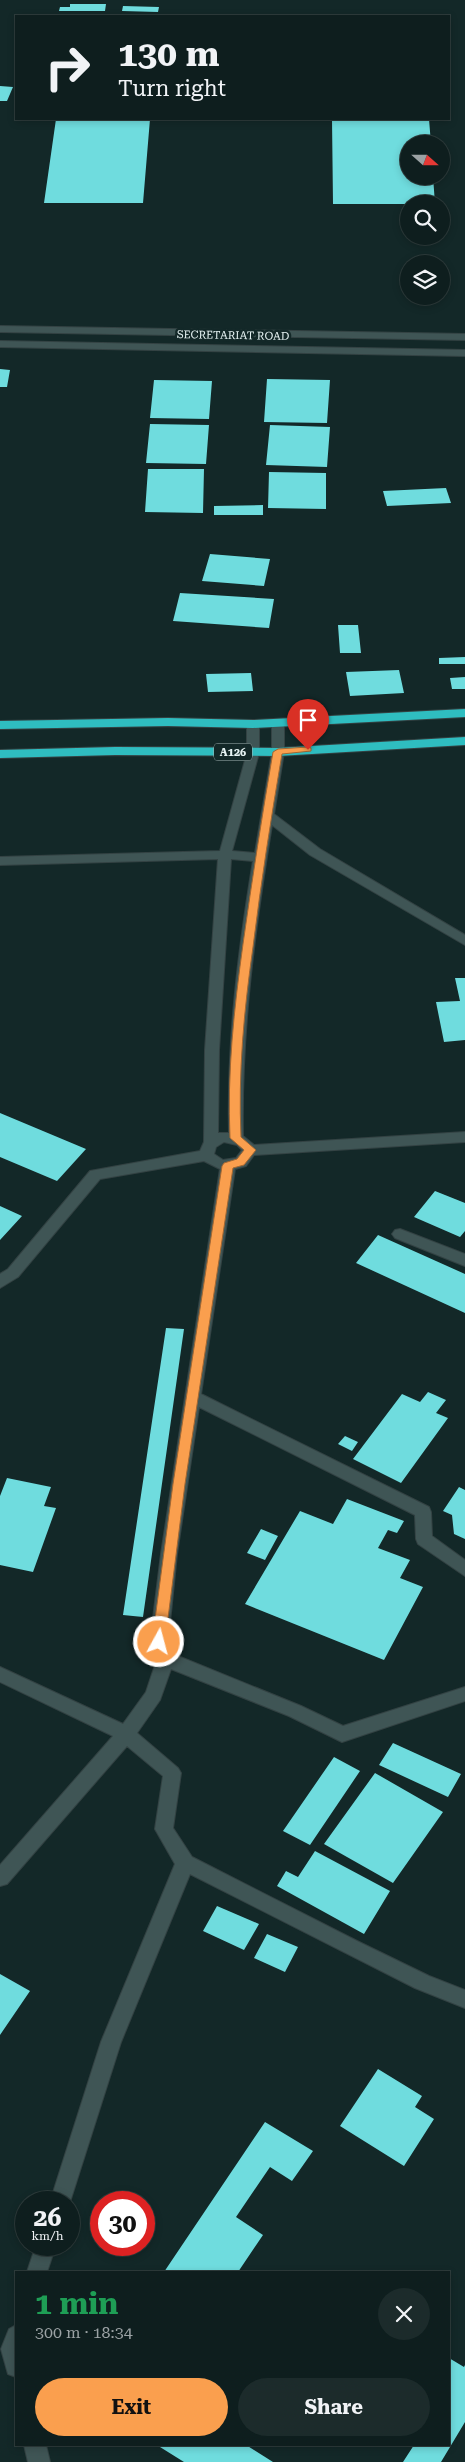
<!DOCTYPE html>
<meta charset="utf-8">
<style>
body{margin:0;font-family:"Roboto Serif",serif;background:#1c2b2b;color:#f1f3f6;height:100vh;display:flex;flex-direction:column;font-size:19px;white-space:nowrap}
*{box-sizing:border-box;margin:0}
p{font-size:16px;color:#9ba2a4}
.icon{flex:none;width:28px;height:28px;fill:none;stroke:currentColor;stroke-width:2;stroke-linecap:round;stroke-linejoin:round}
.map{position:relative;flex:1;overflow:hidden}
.sheet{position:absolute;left:15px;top:2271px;width:435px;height:175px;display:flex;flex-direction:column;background:#0e1e1e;border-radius:0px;box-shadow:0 2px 8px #0003,0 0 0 1px #2e3c3c}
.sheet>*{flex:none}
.banner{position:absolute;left:15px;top:15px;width:435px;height:105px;border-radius:0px;box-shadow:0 2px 8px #0003,0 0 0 1px #2e3c3c;background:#0e1e1e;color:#f1f3f6;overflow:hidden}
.needle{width:32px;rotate:111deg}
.tools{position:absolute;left:400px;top:135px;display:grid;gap:10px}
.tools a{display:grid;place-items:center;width:50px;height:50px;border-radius:50%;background:#0e1e1e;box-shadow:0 2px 8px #0003,0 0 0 1px #2e3c3c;font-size:25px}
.speed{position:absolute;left:15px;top:2191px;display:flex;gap:10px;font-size:25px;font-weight:700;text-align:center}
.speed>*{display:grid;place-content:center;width:65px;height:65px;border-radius:50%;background:#0e1e1e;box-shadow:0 2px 8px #0003,0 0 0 1px #2e3c3c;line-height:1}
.speed small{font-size:12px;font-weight:400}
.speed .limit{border:8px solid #d22;background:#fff;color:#111}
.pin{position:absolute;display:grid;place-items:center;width:42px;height:42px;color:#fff;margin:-51px -21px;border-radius:50% 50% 50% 0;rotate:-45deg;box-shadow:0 0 5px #0007}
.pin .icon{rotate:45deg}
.me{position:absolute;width:55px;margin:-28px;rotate:7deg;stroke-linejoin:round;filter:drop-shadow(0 0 4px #0008)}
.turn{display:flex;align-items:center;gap:18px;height:105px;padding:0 20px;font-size:22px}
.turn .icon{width:65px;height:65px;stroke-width:2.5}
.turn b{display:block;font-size:35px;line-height:42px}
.round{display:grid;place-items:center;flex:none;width:52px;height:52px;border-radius:26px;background:#1c2b2b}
.headline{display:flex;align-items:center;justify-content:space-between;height:85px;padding:0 20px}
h1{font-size:30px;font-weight:700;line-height:38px;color:#1e9e55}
.cta{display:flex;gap:10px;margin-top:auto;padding:10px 20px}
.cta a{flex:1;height:58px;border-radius:30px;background:#fa9f4e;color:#111;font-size:20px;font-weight:700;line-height:58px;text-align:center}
.cta a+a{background:#1c2b2b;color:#f1f3f6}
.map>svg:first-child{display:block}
.building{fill:#6fdcde}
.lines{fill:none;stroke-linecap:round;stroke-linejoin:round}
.street-casing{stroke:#334243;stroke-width:2}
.highway-casing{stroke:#334243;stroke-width:2}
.street{fill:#3f5555;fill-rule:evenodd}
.highway{fill:#2fbdc0;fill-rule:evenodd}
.route{fill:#fa9f4e;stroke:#a26733}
.labels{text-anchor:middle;stroke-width:5;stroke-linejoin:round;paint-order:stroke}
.far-street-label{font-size:11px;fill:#e6f3f3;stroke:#132828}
.shield{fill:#132828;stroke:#a7b6b6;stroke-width:1}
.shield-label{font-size:11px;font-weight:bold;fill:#e6f3f3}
</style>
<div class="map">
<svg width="465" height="2462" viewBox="0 0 465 2462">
<rect width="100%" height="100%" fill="#132828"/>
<path class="building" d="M70,4H106L105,11H59L60,7H70Z
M123,6L159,7L158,12L122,11Z
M0,86L13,87L7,101H0Z
M56,119H150L143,203H44Z
M332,119H429L431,144H409V176H433L435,204H333Z
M403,218H409V232H402Z
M0,369L10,370L7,387H0Z
M267,379L330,380L327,423L264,422Z
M154,380L212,381L209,419L150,418Z
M150,424L209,425L206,464L146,463Z
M270,425L330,427L327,467L266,465Z
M148,469H204L203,513L145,512Z
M269,472L326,473V509L268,508Z
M446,488L451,503L387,506L383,491Z
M263,505V515H214V506Z
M210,554L270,559L264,586L202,581Z
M180,593L274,599L269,628L173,621Z
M338,625H358L361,653H340Z
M465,657V664H439V658Z
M399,670L404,693L350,696L346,672Z
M251,673L253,691L208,692L206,674Z
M465,677V689H452L450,678Z
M455,978H465V1040L444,1042L436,1002L460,1001Z
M0,1113L86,1149L57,1181L0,1157Z
M435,1191L465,1203V1231L460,1237L414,1217Z
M0,1206L22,1216L0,1240Z
M378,1235L465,1274V1313L356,1263Z
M166,1328L184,1329L143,1617L123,1615Z
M428,1392L446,1400L436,1413L448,1418L401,1483L353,1459L402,1394L420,1402Z
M345,1436L358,1442L352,1451L338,1444Z
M7,1478L51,1487L44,1506L56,1508L33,1572L0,1565V1496Z
M459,1487L465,1490V1539L454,1534L452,1515L443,1511Z
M347,1499L404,1521L397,1533L388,1530L378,1548L410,1560L400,1578L423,1587L384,1660L245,1604L300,1511L333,1524Z
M261,1529L278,1536L265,1560L247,1553Z
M393,1743L461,1774L448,1797L379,1765Z
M334,1757L360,1771L310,1845L283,1831Z
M375,1773L443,1812L393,1883L324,1844Z
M315,1851L390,1891L364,1934L277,1886L286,1871L298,1877Z
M217,1906L259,1924L244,1950L203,1931Z
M267,1934L298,1947L285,1972L254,1958Z
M0,1974L30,1991L0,2035Z
M378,2069L422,2096L415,2107L434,2119L404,2166L340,2126Z
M265,2122L313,2151L292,2181L270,2167L236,2217L263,2235L238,2272H164Z
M449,2358L464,2367L465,2365V2422L441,2462H403L414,2445H449Z
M161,2445H246L273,2462H184L160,2447Z"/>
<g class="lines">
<defs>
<path id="street" d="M0,326L465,334V340L0,332Z
M0,341L465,350V356L0,347Z
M278,719L284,723V752L274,814L320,849L465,935V945L310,855L272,825C255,929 241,1031 243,1136L254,1145L465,1132V1142L254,1155L246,1166L235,1169L201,1394L429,1507L431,1512L432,1536L465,1560V1576L418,1544L416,1539L415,1515L199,1407L177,1554L168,1642L173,1654L301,1706L343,1726L465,1687V1701L342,1742L289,1716L171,1669L160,1700L137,1733L178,1768L181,1773L173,1828L192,1857L357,1941L429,1976L465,1990V2008L415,1988L190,1874L121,2042L69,2205V2202H50L101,2042L175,1864L155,1829L163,1776L127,1746L7,1884L0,1886V1865L113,1736L0,1682V1667L123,1724L146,1692L157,1659L150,1642L161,1554L220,1169L204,1161L100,1179L18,1277L0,1288V1274L8,1269L90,1171L200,1151L204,1142L205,1050L218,859L0,865V857L220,851L247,753V724L253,720L259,724V753L232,851L255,853L272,752V723ZM231,859L253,861C238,951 227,1041 229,1133H218L219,1050ZM224,1142L237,1145L242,1150L236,1158L223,1160L214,1154L216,1147Z
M400,1229L465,1254V1266L395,1238L392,1234L395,1230Z
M36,2245H56L47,2272H27Z
M16,2325V2377L8,2374L1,2349L9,2329Z
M24,2445H46L50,2462H28Z"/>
<path id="highway" d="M465,709V717L253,728L168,726L0,729V721L168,718L253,720Z
M465,737V745L278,756L115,755L0,758V750L115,747L278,748Z"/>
</defs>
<use href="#street" class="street-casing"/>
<use href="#highway" class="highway-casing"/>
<use href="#street" class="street"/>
<use href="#highway" class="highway"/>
</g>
<path class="route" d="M308,747L311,748V751L282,754C271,818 261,882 253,947C244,1010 238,1073 241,1137L256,1150L244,1165L233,1168L185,1484L165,1642L163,1645H154L152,1642L173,1484L222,1166L224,1163L237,1159L244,1150L230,1138C227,1073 234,1009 243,944C252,880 262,816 273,752L278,749Z"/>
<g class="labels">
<g class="far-street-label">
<text transform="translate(233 335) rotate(1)" y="4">SECRETARIAT ROAD</text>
</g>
<rect class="shield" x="214" y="743.5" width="38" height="17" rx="4"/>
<g class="shield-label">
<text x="233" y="756">A126</text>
</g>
</g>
</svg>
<div class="tools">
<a><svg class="needle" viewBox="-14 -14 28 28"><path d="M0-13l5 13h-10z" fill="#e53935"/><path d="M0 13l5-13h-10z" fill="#9ba2a4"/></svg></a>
<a><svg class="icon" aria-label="search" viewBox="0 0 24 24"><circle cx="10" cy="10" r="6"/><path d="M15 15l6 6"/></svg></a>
<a><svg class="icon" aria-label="layers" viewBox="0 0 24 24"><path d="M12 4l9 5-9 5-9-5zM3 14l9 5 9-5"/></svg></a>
</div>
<div class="speed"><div>26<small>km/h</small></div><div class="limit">30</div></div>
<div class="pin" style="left:308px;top:750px;background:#d93025"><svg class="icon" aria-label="arrive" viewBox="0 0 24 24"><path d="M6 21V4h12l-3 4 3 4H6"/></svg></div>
<svg class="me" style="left:159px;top:1642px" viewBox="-20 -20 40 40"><circle r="17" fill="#fa9f4e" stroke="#fff" stroke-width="3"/><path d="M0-11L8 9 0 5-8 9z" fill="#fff"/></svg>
<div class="banner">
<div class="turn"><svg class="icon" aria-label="right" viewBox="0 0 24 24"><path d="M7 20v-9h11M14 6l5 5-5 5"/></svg><div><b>130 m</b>Turn right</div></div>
</div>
<section class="sheet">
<div class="headline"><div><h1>1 min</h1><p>300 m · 18:34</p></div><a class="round"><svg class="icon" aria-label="close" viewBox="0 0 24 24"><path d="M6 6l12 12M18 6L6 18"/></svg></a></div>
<div class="cta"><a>Exit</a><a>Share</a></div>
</section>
</div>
